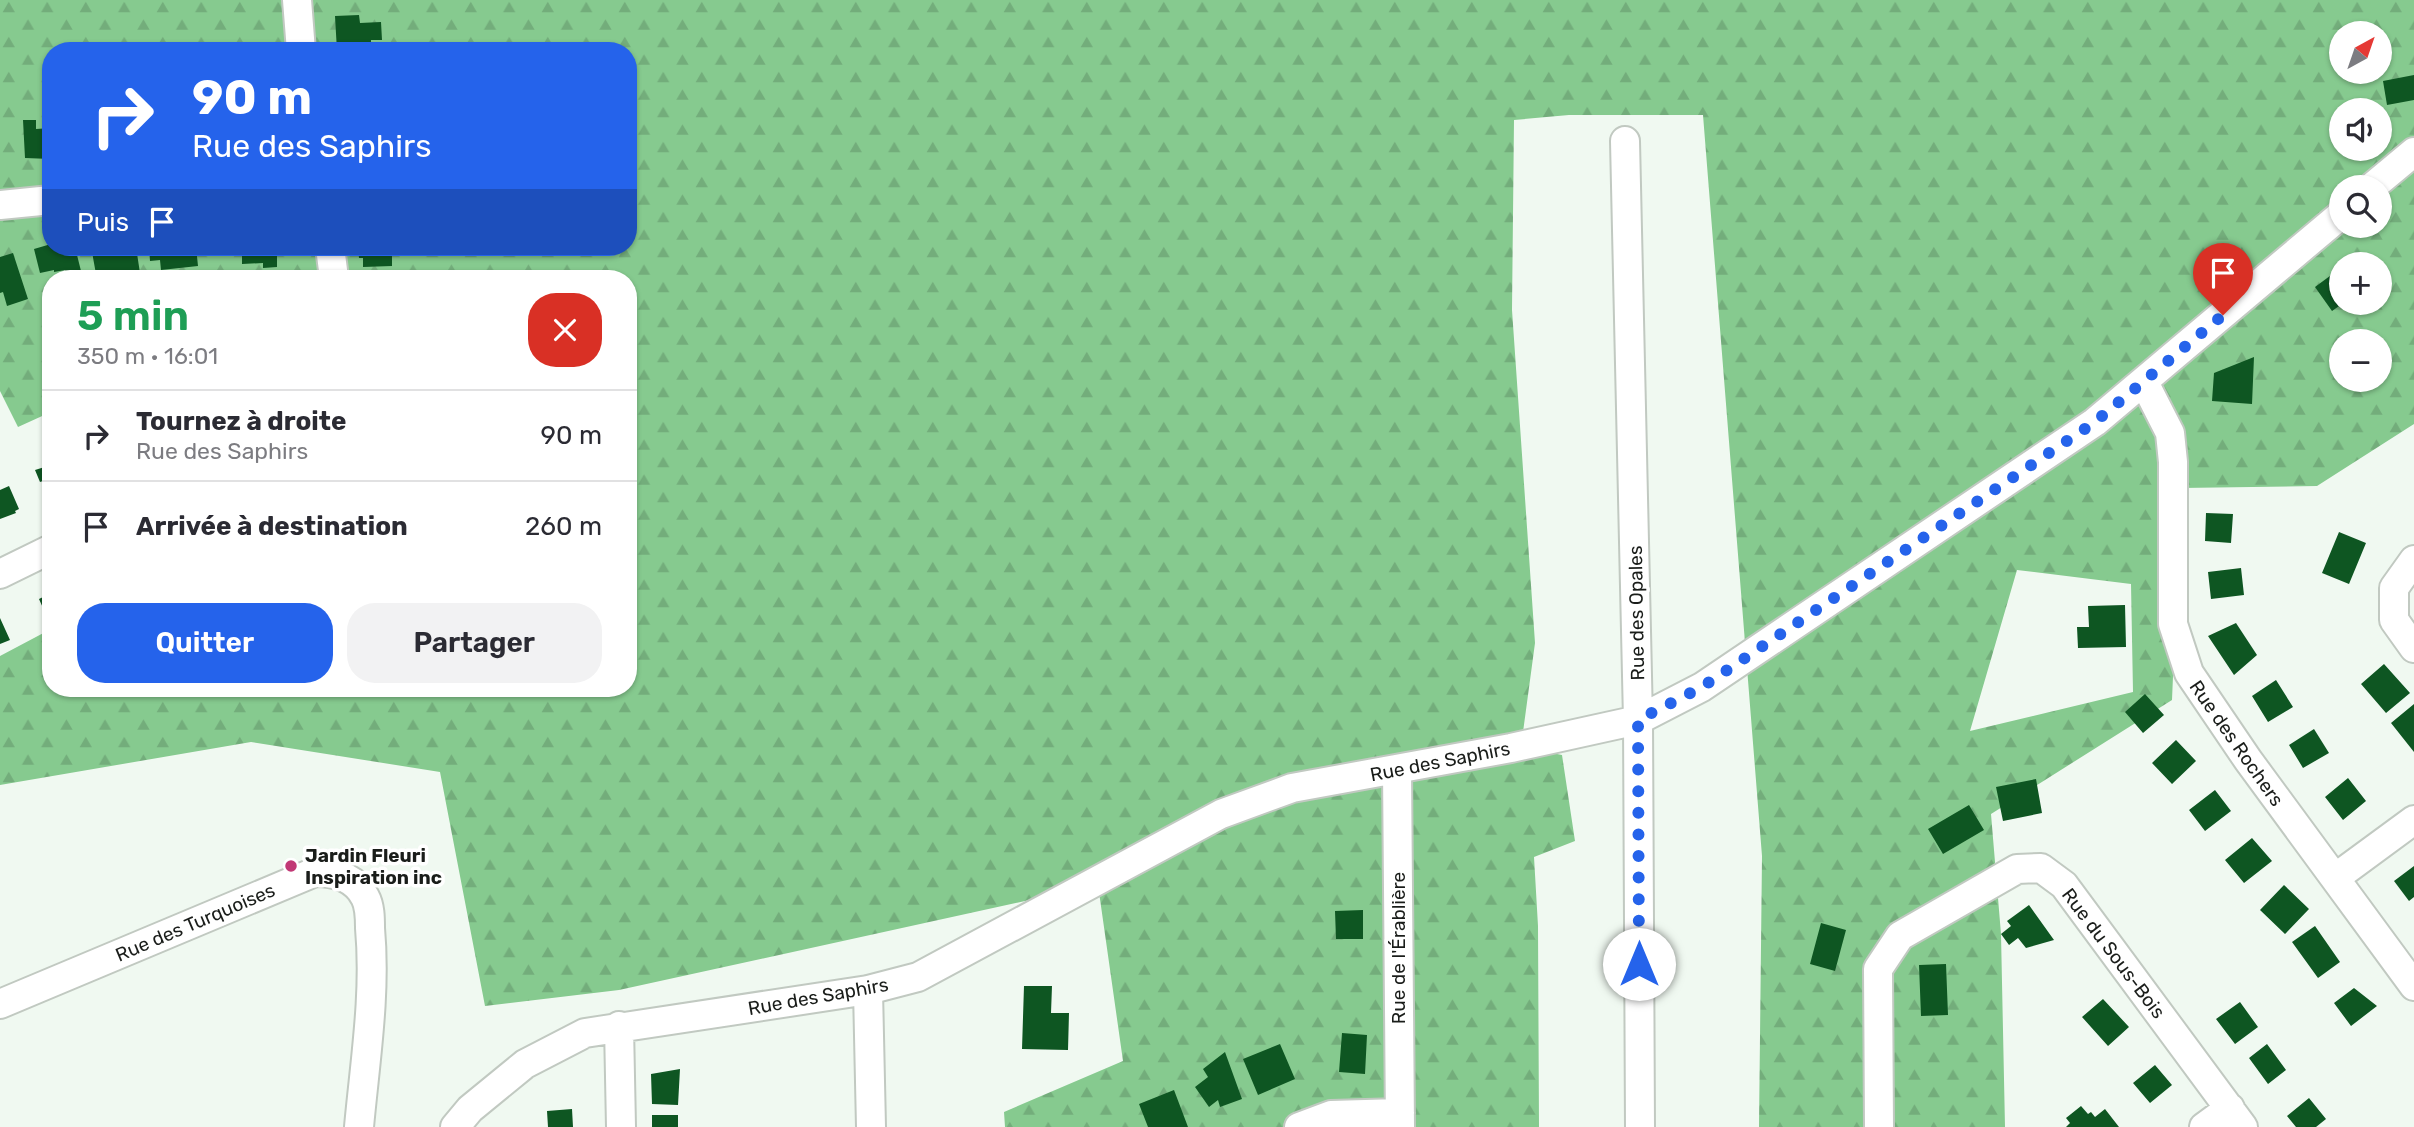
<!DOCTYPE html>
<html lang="fr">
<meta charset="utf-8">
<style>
body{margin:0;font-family:Rubik,sans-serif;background:#f2f2f3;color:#2b2b33;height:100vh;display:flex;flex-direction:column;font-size:26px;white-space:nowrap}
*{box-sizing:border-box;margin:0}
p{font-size:23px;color:#7c7c81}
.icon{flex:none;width:38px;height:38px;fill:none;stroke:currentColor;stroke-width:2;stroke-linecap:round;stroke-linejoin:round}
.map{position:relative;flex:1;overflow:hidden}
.drawer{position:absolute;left:42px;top:270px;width:595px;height:427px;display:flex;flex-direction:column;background:#fff;border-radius:28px;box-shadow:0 2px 5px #0004}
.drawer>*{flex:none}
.hud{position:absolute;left:42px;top:42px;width:595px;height:214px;border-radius:28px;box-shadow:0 2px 5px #0004;background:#2563eb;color:#fff;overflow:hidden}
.needle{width:46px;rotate:40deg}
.fabs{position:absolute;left:2329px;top:21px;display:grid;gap:14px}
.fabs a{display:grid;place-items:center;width:63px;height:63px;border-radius:50%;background:#fff;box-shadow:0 2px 5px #0004;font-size:35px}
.pin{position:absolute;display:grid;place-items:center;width:60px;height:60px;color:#fff;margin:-72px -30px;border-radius:50% 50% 50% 0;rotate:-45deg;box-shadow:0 0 7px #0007}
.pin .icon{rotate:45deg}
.me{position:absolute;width:77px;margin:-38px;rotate:0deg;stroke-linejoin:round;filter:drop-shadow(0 0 5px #0008)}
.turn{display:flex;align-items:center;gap:24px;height:147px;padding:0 35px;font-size:32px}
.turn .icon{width:91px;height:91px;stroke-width:2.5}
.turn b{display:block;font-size:49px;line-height:60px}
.then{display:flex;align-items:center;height:66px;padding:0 35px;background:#0003;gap:14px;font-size:26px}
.round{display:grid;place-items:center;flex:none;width:74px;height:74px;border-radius:28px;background:#f2f2f3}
.head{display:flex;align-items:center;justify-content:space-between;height:119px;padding:0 35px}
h1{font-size:42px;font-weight:600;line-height:52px;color:#1e9e55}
.primary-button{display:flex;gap:14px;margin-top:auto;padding:14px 35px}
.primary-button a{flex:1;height:80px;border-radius:28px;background:#2563eb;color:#fff;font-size:28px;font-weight:600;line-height:80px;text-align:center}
.primary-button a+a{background:#f2f2f3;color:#2b2b33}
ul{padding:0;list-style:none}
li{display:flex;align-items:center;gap:21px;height:91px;padding:0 35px;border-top:2px solid #e1e1e2}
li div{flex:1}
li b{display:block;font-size:26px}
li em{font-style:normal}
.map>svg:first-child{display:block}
.forest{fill:url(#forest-firs);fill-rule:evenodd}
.building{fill:#0e5622}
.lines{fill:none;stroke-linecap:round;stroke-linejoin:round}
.minor-casing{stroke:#c1c9c1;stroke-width:32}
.minor{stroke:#fff;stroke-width:28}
.route{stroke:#2563eb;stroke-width:12;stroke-dasharray:0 21.6}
.poi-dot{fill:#c13875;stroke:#fff;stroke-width:2.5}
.labels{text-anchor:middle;stroke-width:7;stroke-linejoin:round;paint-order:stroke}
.street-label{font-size:19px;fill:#1a1d1a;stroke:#fff}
.poi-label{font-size:19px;font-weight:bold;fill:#1a1d1a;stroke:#fff;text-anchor:start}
</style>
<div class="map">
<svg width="2414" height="1127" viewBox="0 0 2414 1127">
<defs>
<pattern id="forest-firs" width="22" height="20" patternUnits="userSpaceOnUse" patternTransform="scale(1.75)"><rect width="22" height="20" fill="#86ca8f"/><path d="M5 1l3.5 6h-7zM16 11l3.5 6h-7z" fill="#73ad7b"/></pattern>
</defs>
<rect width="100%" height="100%" fill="#f0f9f1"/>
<path class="forest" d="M0,0H2414V424L2317,486L2181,488L2172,700L1991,814L2001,934L2005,1127H1759L1762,856L1703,115H1569L1514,120L1512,310L1535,643L1521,747L1562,755L1575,841L1534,857L1538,926L1539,1127H1005L1004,1112L1123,1061L1098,885L619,990L485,1006L440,772L251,742L0,785V656L51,629V688H628V278H51V412L18,427L0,391ZM2342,33H2380V72H2342ZM51,51H628V247H51ZM2342,110H2380V149H2342ZM2342,187H2380V226H2342ZM2342,264H2380V303H2342ZM2342,341H2380V380H2342ZM2017,570L2131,584L2133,692L1970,731Z"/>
<path class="building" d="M359,15L360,23L381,22L382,40H371V51H337L335,16Z
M2414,75V100L2387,105L2383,81Z
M23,120H36V129L51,128V159L25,158Z
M51,244V247H75L81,271L67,275L65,270L54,272V270L40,273L34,249Z
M108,247H136L140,273L113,277L112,272L96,274L92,252L108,249Z
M149,247H196L198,266L161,270L160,260L150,261Z
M242,247H277V267L263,268V263L242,264Z
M358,247H392V266L363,267V258H359Z
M13,253L28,299L7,306L3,292L0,293V257Z
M2338,270L2342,275V304L2332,311L2315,287Z
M2254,357L2252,404L2212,401L2214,373Z
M51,465V497L43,481L40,482L35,470Z
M9,486L19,509L15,511L16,513L0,519V490Z
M2206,513L2233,514L2231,543L2205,541Z
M2339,532L2366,543L2349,584L2322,573Z
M2241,568L2244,595L2211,599L2208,572Z
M51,593V626L39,599Z
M2125,605L2126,647L2078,648L2077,627H2089L2088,606Z
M0,618L10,640L0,644Z
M2236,623L2257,655L2234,675L2208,636Z
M2384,664L2410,693L2386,713L2361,684Z
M2276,680L2293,707L2268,722L2252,696Z
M2145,694L2164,715L2143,733L2125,712Z
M2414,704V752L2391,723Z
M2314,729L2329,753L2303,768L2289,745Z
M2176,740L2196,761L2172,784L2152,763Z
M2348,778L2366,801L2343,820L2325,797Z
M2036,779L2042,813L2003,821L1996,787Z
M2215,790L2231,811L2205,831L2189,810Z
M1969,805L1984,830L1943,854L1928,829Z
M2252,838L2272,861L2244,883L2225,860Z
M2414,866V897L2409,901L2394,881Z
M2284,885L2309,909L2285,934L2260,910Z
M2029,905L2054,940L2026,948L2018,938L2009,945L2001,934L2011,926L2007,921Z
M1363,910V939H1336L1335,911Z
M1821,923L1846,930L1835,971L1810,964Z
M2315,926L2340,962L2318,978L2292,942Z
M1946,964L1948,1015L1921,1016L1919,965Z
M1024,986H1052L1051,1013H1069L1068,1050L1022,1049Z
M2354,988L2377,1006L2351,1026L2334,1003Z
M2103,999L2129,1027L2108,1046L2082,1017Z
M2240,1002L2258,1027L2235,1044L2216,1019Z
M1342,1033L1367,1035L1365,1074L1339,1072Z
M1280,1044L1295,1079L1258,1095L1243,1059Z
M2267,1044L2286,1070L2268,1084L2249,1058Z
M1225,1052L1242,1099L1220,1107L1218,1100L1209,1107L1195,1087L1208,1077L1203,1069Z
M2155,1065L2172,1085L2150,1103L2133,1083Z
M680,1069L678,1105L652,1104L651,1074Z
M1174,1090L1188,1127H1148L1139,1104Z
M2309,1098L2326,1119L2316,1127H2296L2287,1116Z
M2081,1106L2088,1114L2091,1112L2095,1117L2105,1109L2119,1127H2066L2070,1123L2066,1118Z
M572,1109L573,1127H548L547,1111Z
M652,1115H678V1127H652Z"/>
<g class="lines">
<defs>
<path id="minor" d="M297,0L301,51
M1625,141L1638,720L1640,1127
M2372,187L2414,152
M0,205L51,200
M330,247L334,278
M2144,382L2170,433L2173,462V624L2189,673L2248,760L2414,986
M2414,560L2394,588V620L2414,648
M0,574L51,549
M1397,769L1400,1127
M2335,878L2414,820
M868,990L871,1127
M0,1004L315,872C335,872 355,877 365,897C370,906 370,918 370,928C376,994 365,1061 359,1127
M619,1026L621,1127
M455,1127L470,1109L525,1064L585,1033L868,990L918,977L1221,814L1292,788L1511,748L1638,720L1702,687L2095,422L2342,214
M1299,1127L1331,1115L1400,1113
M1879,1127L1878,969L1900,936L2017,869L2041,868L2064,885L2243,1127
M2204,1127L2230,1108"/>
</defs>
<use href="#minor" class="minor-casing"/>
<use href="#minor" class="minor"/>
</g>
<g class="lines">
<path class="route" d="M1639,964L1638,720L1702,687L2095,422L2223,315"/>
</g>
<circle class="poi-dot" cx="291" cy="866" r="7"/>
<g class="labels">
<g class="street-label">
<text transform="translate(1636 613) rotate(-91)" y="7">Rue des Opales</text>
<text transform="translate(2237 743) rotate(55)" y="7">Rue des Rochers</text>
<text transform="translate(1440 761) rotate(-11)" y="7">Rue des Saphirs</text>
<text transform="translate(195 922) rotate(-23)" y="7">Rue des Turquoises</text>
<text transform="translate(1398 948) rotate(-90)" y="7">Rue de l'Érablière</text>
<text transform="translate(2114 953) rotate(53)" y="7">Rue du Sous-Bois</text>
<text transform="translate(818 996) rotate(-10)" y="7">Rue des Saphirs</text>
</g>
<g class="poi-label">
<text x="305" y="862">Jardin Fleuri<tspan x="305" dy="22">Inspiration inc</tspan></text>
</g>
</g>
</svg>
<div class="fabs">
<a><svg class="needle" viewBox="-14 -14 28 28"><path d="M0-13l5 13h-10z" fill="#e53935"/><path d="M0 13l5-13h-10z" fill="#7c7c81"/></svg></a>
<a><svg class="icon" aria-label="sound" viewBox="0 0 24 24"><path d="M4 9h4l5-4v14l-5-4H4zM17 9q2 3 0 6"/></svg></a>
<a><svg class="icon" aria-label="search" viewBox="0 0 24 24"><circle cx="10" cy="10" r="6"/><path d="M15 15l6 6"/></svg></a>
<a>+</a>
<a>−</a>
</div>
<div class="pin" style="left:2223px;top:315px;background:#d93025"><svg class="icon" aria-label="arrive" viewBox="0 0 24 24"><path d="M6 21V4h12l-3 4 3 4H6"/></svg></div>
<svg class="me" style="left:1639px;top:964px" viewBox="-20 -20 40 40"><circle r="19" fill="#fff"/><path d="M0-13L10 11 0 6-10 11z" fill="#2563eb"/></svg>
<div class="hud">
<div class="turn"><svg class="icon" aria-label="right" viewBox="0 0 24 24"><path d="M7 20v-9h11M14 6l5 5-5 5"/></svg><div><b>90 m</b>Rue des Saphirs</div></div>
<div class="then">Puis<svg class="icon" aria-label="arrive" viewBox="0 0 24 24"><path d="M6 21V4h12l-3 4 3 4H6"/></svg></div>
</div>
<section class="drawer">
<div class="head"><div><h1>5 min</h1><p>350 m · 16:01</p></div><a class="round" style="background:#d93025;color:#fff"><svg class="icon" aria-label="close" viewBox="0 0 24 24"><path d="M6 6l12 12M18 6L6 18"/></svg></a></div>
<ul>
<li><svg class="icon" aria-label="right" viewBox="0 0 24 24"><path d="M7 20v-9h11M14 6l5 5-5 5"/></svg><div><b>Tournez à droite</b><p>Rue des Saphirs</p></div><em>90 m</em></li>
<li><svg class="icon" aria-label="arrive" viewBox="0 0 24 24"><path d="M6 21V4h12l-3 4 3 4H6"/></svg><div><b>Arrivée à destination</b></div><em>260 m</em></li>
</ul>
<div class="primary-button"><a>Quitter</a><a>Partager</a></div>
</section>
</div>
